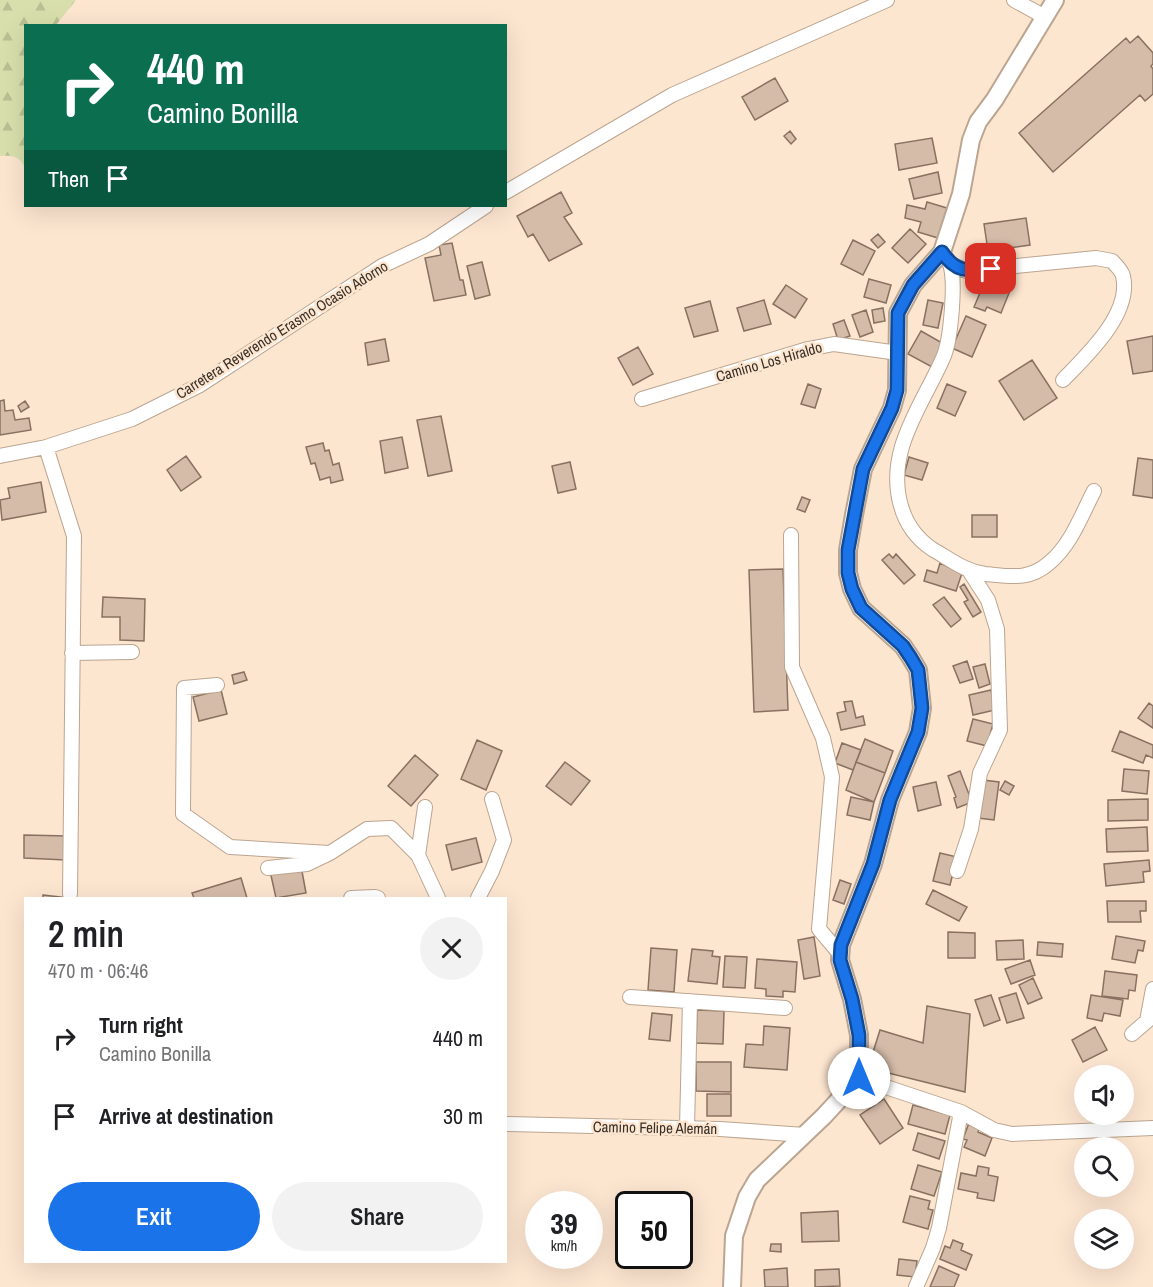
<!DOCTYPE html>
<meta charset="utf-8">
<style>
body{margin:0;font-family:"Archivo Narrow",sans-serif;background:#f2f2f2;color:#202124;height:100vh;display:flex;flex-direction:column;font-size:22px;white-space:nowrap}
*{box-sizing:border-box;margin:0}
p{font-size:20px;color:#757577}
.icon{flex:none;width:33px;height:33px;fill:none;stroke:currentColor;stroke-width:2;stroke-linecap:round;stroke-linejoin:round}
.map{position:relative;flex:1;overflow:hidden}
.panel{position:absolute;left:24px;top:897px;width:483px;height:366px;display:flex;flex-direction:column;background:#fff;border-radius:0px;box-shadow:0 6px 24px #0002}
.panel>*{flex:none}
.banner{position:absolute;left:24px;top:24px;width:483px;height:183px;border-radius:0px;box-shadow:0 6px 24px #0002;background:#0b6e4f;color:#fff;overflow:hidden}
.buttons{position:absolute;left:1074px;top:1065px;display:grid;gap:12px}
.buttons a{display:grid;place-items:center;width:60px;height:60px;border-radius:50%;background:#fff;box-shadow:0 6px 24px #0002;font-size:30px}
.speed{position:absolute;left:525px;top:1191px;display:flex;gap:12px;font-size:30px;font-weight:700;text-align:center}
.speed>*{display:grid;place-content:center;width:78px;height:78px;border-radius:50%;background:#fff;box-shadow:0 6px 24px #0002;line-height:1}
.speed small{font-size:15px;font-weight:400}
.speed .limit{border:3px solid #111;border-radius:9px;background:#fff;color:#111}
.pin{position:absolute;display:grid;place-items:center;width:51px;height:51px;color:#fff;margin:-26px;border-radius:12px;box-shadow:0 3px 9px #0006}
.me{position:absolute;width:66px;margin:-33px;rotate:0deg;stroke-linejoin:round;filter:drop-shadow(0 0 4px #0008)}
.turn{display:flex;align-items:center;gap:21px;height:126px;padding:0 24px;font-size:27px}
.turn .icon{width:78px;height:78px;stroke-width:2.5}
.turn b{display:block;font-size:42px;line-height:51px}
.then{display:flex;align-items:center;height:57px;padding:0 24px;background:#0003;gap:12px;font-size:22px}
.round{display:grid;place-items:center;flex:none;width:63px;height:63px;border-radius:32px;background:#f2f2f2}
.headline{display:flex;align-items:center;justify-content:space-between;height:102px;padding:0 24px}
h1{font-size:36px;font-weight:600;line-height:45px}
.cta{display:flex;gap:12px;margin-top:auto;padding:12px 24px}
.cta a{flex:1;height:69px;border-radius:36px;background:#1a73e8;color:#fff;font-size:24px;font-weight:600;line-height:69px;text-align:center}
.cta a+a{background:#f2f2f2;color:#202124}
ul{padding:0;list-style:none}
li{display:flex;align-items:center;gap:18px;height:78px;padding:0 24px}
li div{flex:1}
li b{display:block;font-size:22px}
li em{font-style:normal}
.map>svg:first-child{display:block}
.forest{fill:url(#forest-firs)}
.building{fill:#d5bca9;stroke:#887160;stroke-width:1.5}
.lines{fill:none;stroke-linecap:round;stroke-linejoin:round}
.minor-casing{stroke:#bba590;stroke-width:16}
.major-casing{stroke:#bba590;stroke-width:20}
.minor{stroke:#fff;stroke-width:14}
.major{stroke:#fff;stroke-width:16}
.route-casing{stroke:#114b97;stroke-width:15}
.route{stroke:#1a73e8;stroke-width:10}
.labels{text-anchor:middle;stroke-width:5;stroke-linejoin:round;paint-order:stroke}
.street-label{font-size:15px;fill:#382f27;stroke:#fde6d0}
</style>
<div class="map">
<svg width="1153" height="1287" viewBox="0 0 1153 1287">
<defs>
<pattern id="forest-firs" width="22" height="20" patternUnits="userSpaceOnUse" patternTransform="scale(1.5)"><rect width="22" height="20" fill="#d9dfac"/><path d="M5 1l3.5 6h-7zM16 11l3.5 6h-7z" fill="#bbc094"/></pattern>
</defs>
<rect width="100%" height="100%" fill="#fde6d0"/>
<path class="forest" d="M0,0H76L56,25L26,26L25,168C20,156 12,155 0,156Z"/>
<path class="building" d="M1138,36L1153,53V64L1151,66L1153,69V94L1145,101L1140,95L1053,172L1019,133L1126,38L1130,43Z
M775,78L788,101L755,120L742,97Z
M790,131L796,139L791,144L784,136Z
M932,138L937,163L899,170L895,144Z
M938,172L942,193L914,199L909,179Z
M561,192L572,213L564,217L582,244L549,261L533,234L528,237L517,216Z
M927,202L947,208L938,238L918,232L921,222L905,218L907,205L925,209Z
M1026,218L1030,245L988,251L984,224Z
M910,229L926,244L908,263L892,248Z
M878,234L885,242L878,248L871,240Z
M853,240L875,251L863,275L841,264Z
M452,243L460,280H463L466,295L434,301L425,258L441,255L439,245Z
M482,262L490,295L475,299L467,266Z
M997,271L1015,278L1001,313L987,307L985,311L974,307L988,274L994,277Z
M869,279L891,285L886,303L864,297Z
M786,285L807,299L795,318L773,304Z
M764,300L771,324L744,331L737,308Z
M928,300L943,303L938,328L923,325Z
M710,301L718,331L694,337L685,308Z
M883,308L885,321L874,323L872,310Z
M866,310L873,332L860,337L852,315Z
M966,316L986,325L972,357L952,348Z
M844,320L850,336L838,340L833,324Z
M921,331L944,344L932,367L908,354Z
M1153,336V371L1133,374L1127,341Z
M385,339L389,361L368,365L365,343Z
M638,347L653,374L633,385L618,358Z
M1032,360L1057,398L1024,420L999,381Z
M808,384L821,389L815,408L801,404Z
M947,384L966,392L955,416L937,408Z
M4,400L5,411L13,410L15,420L29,418L31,430L0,435V401Z
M25,401L29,407L21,412L18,406Z
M441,416L452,471L428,476L417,420Z
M402,437L408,468L385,473L380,441Z
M323,443L325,451L329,450L333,465L339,463L343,480L331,483L330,477L320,480L315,463L311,464L306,447Z
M186,456L201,477L181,491L167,470Z
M909,457L928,463L922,480L904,475Z
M1138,458L1153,460V498L1133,495Z
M570,462L576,489L558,493L552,466Z
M41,482L46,512L2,520L0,500L10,498L8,488Z
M802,497L810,500L805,512L797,509Z
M972,515H997V537H972Z
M889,554L893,558L896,554L915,575L904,584L882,560Z
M940,563L962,573L956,591L924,581L927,570L937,573Z
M783,569L788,710L754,712L749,570Z
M964,584L981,612L973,617L964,602L968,600L960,587Z
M103,597L145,599L144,641L120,640V617H102Z
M944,597L961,619L951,627L933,605Z
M967,661L973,679L960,683L953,666Z
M985,664L990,684L979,688L973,667Z
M244,672L247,680L234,684L232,675Z
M221,690L227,714L199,721L193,697Z
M991,690L995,710L973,715L969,695Z
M852,701L856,718L863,716L865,725L841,730L837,713L846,711L844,702Z
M1149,703L1153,706V728L1138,718Z
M973,719L993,724L987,746L967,741Z
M1120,731L1153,745V758L1146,755L1143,763L1112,751Z
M865,739L893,751L885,773L856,762Z
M477,740L502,751L486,790L461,779Z
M842,743L861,750L853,770L835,763Z
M415,755L438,775L411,806L388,786Z
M565,762L590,781L571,805L546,786Z
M856,762L885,773L874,802L846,790Z
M1124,769L1149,771L1147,794L1122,791Z
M960,771L972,802L957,808L954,798L956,797L948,776Z
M983,780L999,782L994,820L978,818Z
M1005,781L1014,786L1009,795L1000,790Z
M936,782L941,805L918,811L913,787Z
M851,797L874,802L870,820L847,815Z
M1148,799V820L1108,821V800Z
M1147,827L1148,851L1107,852L1106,829Z
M24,835L67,836L66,860L24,858Z
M476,838L482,862L452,870L446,845Z
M940,853L957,857L950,885L933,881Z
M1149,860L1150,871L1143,872L1144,882L1106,886L1104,864Z
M301,866L306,893L276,898L270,871Z
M241,878L247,898H194L192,893Z
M840,880L851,884L844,904L833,900Z
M933,890L967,907L959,921L926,904Z
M43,895L69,898H43Z
M1107,901H1146V911H1140L1141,922H1108Z
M948,932L975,933V958H948Z
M1116,936L1145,941L1143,951L1138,950L1135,963L1112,959Z
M814,937L820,976L804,979L798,940Z
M1023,940L1024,959L997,960L996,941Z
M1038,942L1063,944L1062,957L1037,955Z
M651,948L677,950L674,992L648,990Z
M692,949L713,951L712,956L720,957L717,984L688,981Z
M725,956L747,957L745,988L723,987Z
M757,959L797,962L795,992L783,991V997L766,996V989L755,988Z
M1030,960L1035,975L1011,984L1005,969Z
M1105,971L1137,975L1135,991L1129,990L1128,999L1102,996Z
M1033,978L1042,998L1028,1004L1019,985Z
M1016,993L1024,1018L1007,1023L999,998Z
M991,995L1000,1020L984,1026L975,1000Z
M1091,995L1123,1000L1120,1016L1104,1013L1102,1021L1087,1018Z
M927,1006L970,1014L965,1092L868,1068L880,1030L923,1043Z
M697,1010L724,1011L723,1044L696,1043Z
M652,1013L672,1015L670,1041L649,1039Z
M764,1026L790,1028L787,1070L744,1067L746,1044L763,1045Z
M1095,1027L1107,1050L1083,1062L1072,1040Z
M696,1062H731V1092L696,1091Z
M707,1094H731V1116H707Z
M884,1099L903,1128L880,1144L860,1115Z
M913,1105L950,1115L945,1134L908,1124Z
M969,1123L980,1127L978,1132L992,1138L985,1156L964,1147L967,1140L963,1139Z
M918,1133L945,1141L939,1159L913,1150Z
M918,1165L942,1172L934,1196L911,1189Z
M978,1166L989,1168L988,1175L998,1177L994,1201L977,1198L978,1193L958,1189L961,1173L976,1176Z
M910,1196L930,1201L928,1209L933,1210L928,1229L903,1222Z
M838,1211L839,1241L802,1242L801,1213Z
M953,1240L963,1244L961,1250L972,1255L966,1270L940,1259L945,1246L950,1248Z
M771,1244H781V1252L770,1251Z
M899,1259L917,1261L915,1277L897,1275Z
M939,1266L959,1275L954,1287H930Z
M787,1268L788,1287H765L764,1270Z
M839,1269L840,1286L815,1287V1270Z"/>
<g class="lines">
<defs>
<path id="minor" d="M1014,0L1045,17
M506,192L672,95L887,0
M942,252C945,256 948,260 950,264C956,281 951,341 943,358C922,406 885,451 901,506C906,524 916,538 932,549C950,559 964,571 985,574C1009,576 1029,581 1049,563C1071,545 1081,516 1094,491
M950,264L967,271L1096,258L1112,261C1116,265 1122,271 1123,276C1132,314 1086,356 1063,380
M642,399L808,349L834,344L898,353
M46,447L74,536L70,894
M0,456L46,447L132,419L200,385L382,266L429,244L486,206
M791,535L792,667L823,738L832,777L819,929L840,954
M72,653L132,652
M217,685L184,688L183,814L230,847L330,853
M418,855L425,807
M268,868L307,864L330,853L367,829L391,828L418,855L438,898
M957,871L971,829L980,773L1000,730L997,629L988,600L970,572
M351,898L375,897L378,898
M478,898L492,871L504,840L492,799
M630,997L785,1008
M1132,1034L1147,1021L1153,989
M859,1078L961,1112L994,1130L1012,1134L1153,1128
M506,1124L720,1129L805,1135
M687,1128L690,1001
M916,1287L933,1248L939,1228L961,1112"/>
<path id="major" d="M732,1287L734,1236L747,1197L757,1180L824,1116L859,1078V1035L852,999L840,960L841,945L873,864L890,800L918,732L922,708L918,670L911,658L903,646L861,608L852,589L848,573V550L854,515L863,469L892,408L897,390L898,313L913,285L942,252L961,194L971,140L978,122L995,99L1055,0"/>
</defs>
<use href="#minor" class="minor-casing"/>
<use href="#major" class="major-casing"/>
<use href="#minor" class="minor"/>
<use href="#major" class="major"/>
</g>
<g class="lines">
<defs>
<path id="route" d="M859,1078V1035L852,999L840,960L841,945L873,864L890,800L918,732L922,708L918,670L911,658L903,646L861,608L852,589L848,573V550L863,469L892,408L897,390L898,313L913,285L942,252C956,273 968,271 991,269"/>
</defs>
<use href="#route" class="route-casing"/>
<use href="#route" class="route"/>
</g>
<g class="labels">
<g class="street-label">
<text transform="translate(282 330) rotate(-32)" y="5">Carretera Reverendo Erasmo Ocasio Adorno</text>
<text transform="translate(769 362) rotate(-16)" y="5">Camino Los Hiraldo</text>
<text transform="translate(655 1128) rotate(1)" y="5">Camino Felipe Alemán</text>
</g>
</g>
</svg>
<div class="buttons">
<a><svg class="icon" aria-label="sound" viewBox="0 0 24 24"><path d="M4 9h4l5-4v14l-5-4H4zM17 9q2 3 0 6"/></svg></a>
<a><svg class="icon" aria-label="search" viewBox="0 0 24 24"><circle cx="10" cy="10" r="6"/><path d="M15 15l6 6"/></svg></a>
<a><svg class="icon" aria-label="layers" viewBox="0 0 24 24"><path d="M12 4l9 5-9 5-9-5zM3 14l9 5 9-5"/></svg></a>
</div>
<div class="speed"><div>39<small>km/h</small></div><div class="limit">50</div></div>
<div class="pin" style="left:991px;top:269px;background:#d93025"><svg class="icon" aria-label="arrive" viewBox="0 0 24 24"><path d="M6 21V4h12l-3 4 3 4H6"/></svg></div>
<svg class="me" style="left:859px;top:1078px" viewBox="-20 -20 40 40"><circle r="19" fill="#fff"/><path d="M0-13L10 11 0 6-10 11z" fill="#1a73e8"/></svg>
<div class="banner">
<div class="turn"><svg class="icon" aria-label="right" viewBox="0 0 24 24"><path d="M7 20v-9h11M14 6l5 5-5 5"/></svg><div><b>440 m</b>Camino Bonilla</div></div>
<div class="then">Then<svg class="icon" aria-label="arrive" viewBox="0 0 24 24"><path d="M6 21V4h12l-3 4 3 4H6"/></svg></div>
</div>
<section class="panel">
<div class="headline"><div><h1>2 min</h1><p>470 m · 06:46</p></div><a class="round"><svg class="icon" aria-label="close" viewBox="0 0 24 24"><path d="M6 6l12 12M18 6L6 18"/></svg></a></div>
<ul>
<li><svg class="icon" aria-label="right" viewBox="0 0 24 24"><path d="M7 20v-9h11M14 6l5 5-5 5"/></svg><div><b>Turn right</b><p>Camino Bonilla</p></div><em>440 m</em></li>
<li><svg class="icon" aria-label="arrive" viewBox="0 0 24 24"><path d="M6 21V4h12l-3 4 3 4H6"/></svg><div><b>Arrive at destination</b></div><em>30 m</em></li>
</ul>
<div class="cta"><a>Exit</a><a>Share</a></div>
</section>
</div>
